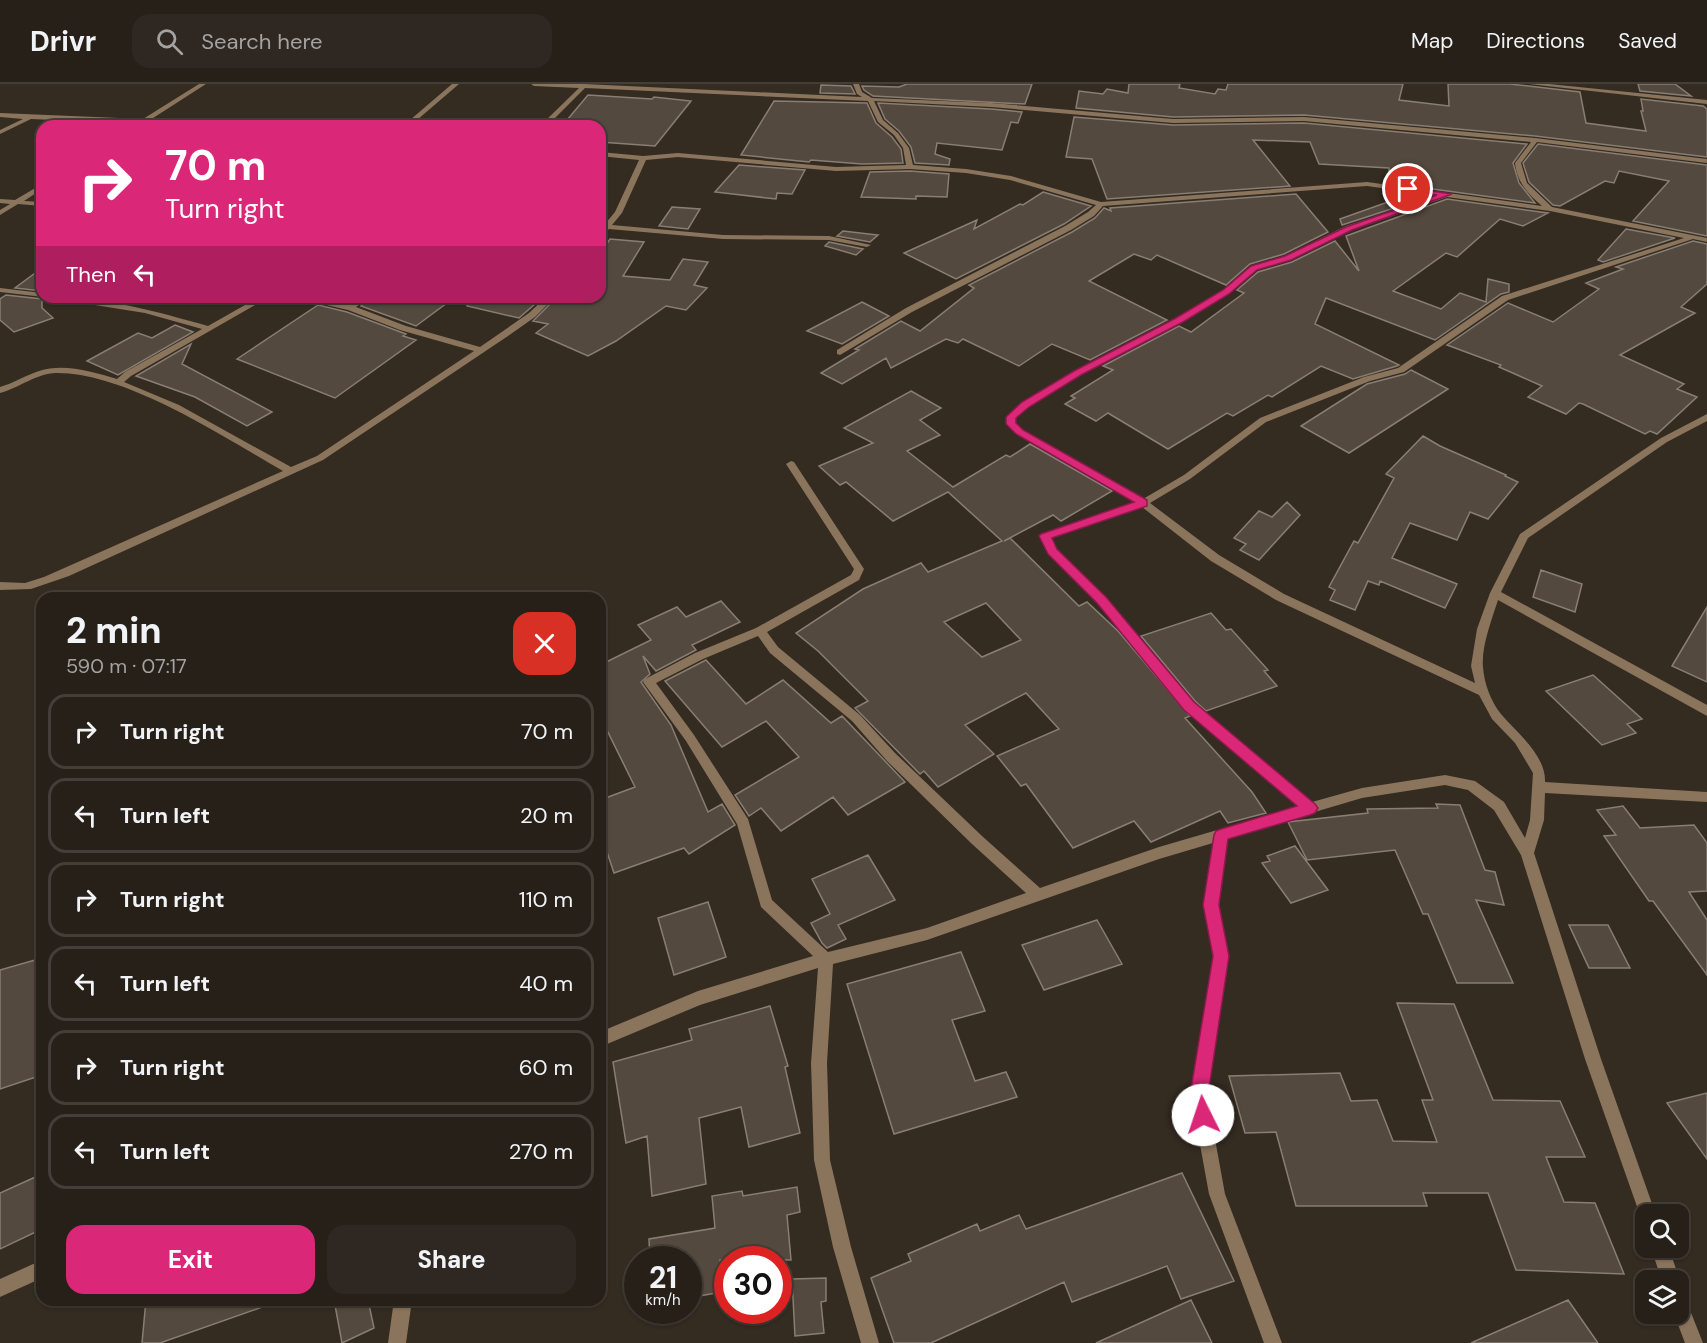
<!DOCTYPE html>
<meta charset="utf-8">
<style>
body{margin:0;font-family:"DM Sans",sans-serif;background:#2f2822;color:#f1f3f6;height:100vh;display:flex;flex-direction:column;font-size:22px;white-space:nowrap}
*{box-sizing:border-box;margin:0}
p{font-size:20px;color:#a4a3a2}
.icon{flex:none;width:33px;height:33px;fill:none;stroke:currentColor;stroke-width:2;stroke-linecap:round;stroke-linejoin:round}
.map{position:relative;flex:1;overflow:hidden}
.panel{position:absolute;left:36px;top:508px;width:570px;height:714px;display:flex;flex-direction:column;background:#272019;border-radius:18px;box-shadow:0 2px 4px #0004,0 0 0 2px #433e38}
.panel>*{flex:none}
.hud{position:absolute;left:36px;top:36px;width:570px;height:183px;border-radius:18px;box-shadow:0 2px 4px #0004,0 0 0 2px #433e38;background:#db2777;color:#fff;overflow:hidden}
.fabs{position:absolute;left:1635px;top:1120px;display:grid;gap:12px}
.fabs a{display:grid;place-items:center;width:54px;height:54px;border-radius:12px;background:#272019;box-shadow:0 2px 4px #0004,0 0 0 2px #433e38;font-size:30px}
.speed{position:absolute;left:624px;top:1162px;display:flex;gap:12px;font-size:30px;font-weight:700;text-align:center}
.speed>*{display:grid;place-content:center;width:78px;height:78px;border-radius:50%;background:#272019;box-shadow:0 2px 4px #0004,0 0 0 2px #433e38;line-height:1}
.speed small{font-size:15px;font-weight:400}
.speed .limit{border:9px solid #d22;background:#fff;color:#111}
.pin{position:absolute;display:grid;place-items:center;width:51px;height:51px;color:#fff;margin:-26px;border:3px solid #fff;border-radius:50%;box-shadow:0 2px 6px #0007}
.me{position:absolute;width:66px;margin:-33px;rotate:356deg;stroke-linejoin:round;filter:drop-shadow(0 0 4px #0008)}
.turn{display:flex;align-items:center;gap:21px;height:126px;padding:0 30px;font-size:27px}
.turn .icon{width:78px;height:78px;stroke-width:2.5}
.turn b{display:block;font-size:42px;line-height:51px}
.then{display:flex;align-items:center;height:57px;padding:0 30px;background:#0003;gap:12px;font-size:22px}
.round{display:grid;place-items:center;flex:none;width:63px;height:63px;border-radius:18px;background:#2f2822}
.overview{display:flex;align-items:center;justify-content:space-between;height:102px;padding:0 30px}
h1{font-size:36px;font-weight:800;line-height:45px}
.action{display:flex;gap:12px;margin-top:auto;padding:12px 30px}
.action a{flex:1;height:69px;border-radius:18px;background:#db2777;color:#fff;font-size:24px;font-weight:800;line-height:69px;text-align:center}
.action a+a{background:#2f2822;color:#f1f3f6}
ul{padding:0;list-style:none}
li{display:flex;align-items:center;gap:18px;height:75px;margin:0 12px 9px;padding:0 18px;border:3px solid #433e38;border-radius:18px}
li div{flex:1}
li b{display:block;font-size:22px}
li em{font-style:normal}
header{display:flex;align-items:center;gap:36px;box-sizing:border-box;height:84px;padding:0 30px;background:#272019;border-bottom:2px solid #433e38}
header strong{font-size:28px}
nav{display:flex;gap:33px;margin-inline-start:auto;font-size:21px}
.search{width:420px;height:54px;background:#2f2822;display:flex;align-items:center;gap:15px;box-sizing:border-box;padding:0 21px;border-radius:18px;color:#a4a3a2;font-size:22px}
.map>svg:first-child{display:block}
.building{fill:#53493e;stroke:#897e73;stroke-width:1.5;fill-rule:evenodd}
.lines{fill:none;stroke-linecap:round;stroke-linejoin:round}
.street{fill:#8b745c;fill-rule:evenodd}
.route{fill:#db2777;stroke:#8e194d;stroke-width:1.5}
</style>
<header>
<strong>Drivr</strong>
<div class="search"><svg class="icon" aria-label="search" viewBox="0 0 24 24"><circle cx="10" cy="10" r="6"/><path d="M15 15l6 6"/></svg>Search here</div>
<nav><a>Map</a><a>Directions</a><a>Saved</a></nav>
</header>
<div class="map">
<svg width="1707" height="1259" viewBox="0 0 1707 1259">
<rect width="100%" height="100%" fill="#342b21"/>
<path class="building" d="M907,0H1032L1025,20L873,12L864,6L862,2L899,3Z
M1129,0H1180L1179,4L1215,10L1218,5L1226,6L1228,0H1403L1399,16L1449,22L1448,0H1510L1580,8L1586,39L1646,47L1641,27H1643L1641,15L1703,22L1707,25V73L1535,52L1304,31L1173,33L1076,24L1079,7L1103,10L1107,5L1128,9Z
M1638,0H1675L1691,12L1640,7Z
M821,1L851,2L855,10L820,9Z
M588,11L652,15L654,13L691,17L655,62L600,58V42H562Z
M774,17L867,19L876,39L892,53L901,65L903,79L862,80L811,76L809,78L741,71Z
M878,19L991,25L1022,28L1018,39L1011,38L1002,66L937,59L935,70L950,75L949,81L915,79L911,63L899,47L885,35Z
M1074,33L1173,41L1304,39L1527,60L1513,79L1519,99L1535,119L1389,99V84L1319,80L1310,58L1253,56L1290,102L1107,115L1092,75L1066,73Z
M1538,60L1707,81V152L1633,137L1669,97L1619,87L1614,99L1605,97L1560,122L1553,121L1529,98L1523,79Z
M739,81L805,86L792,110L777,109L776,115L715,108Z
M910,87L949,90L947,113L916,112V115L861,113L870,88Z
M1388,107L1428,113L1342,141L1340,135L1388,118Z
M1043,108L1091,122L1064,140L956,195L904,169L977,136L974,145L1020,120L1023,121Z
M1296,110L1328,148L1284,170L1250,180L1226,201L1157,171L1151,176L1134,170L1089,197L1167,236L1090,276L1052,260L1019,282L963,255L958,259L946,255L891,284L886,274L842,300L821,289L859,266L855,265L901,237L920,247L974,204L969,201L1072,148L1095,134L1104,124L1111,127L1110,124Z
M1447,115L1548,129L1523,142L1500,135L1457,173L1446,169L1393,207L1441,225L1460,209L1486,218L1488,195L1509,200V208L1501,210L1435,256L1326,214L1315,240L1399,281L1397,282L1353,295L1321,282L1272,313L1268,311L1233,332L1227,329L1168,365L1108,329L1096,337L1065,320L1075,314L1071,312L1113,286L1103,282L1179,242L1191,248L1244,209L1237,206L1258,188L1292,178L1335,157L1359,187L1346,152Z
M672,123L700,125L688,145L659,142Z
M1626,145L1675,154L1603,178L1598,176Z
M843,147L878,151L870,158L837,152Z
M610,155L644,158L623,192L670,196L683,175L708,178L694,201L707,204L686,226L666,222L616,257L588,272L536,249L548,240L533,237L557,213H600V170Z
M1693,157L1707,160V200L1681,223L1695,229L1620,271L1684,300L1677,305L1697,313L1657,350L1650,347L1645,350L1583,320L1579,319L1566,330L1528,313L1542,302L1499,283L1501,281L1447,261L1508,219L1553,238L1599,205L1586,199L1623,185L1616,183Z
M829,158L863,165L856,171L825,162Z
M42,184V207L15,204Z
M6,211L42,215V224L53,234L14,248L0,236V215Z
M372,213H455L416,242L361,222Z
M468,213H543L519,234L467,222Z
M862,218L889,232L842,260L807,247Z
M318,221L347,228L406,250L403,252L416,256L335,314L237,275Z
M175,241L193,248L118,291L87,277L138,249L152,254Z
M191,260L182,280L272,328L247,342L195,313L136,292Z
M1411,286L1448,305L1349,369L1301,342L1367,300L1405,290Z
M911,307L941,324L920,336L940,351L907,367L953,403L1006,371L1010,373L1030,360L1112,407L1061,437L1053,431L1004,457L1010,454L1079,522L1087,518L1118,547L1190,632L1185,634L1252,708L1266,729L1228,739L1220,727L1151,758L1134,737L1073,764L1026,700L1021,702L997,672L1059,645L1026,609L965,641L994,670L938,703L924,687L920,690L855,624L868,617L818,567L796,549L863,505L921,479L928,488L1002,457L948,408L893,437L846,398L840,401L819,382L873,359L844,344ZM986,519L1021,556L982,573L944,538Z
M1423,352L1440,362L1506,391L1505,392L1518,398L1488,435L1470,428L1457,456L1410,439L1392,474L1457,500L1445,524L1380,497L1379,501L1368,497L1355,526L1330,516L1335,506L1329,503L1354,457L1358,459L1394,394L1386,390Z
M1287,418L1300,431L1259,476L1240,466L1246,460L1234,454L1259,427L1272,433Z
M1541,486L1582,500L1575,528L1533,513Z
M721,517L740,538L692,561L696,566L656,587L643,572L650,590L641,598L671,641L708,728L722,720L735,741L689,770L684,764L614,789L607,768L600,770V716L635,703L600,632V581L651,556L638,541L677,523L686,533Z
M1707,523V598L1672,582Z
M1211,529L1226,546L1231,545L1268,586L1264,587L1277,602L1206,627L1195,617L1141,552Z
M706,576L746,620L783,596L831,639L842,632L905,698L848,731L833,713L781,747L761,724L749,732L735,711L799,673L766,637L722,663L665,597Z
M1593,591L1642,635L1627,640L1636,649L1602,661L1546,607Z
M1436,720L1460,721L1485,786L1495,788L1504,821L1476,816L1513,899H1457L1428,830H1423L1395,766L1307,776L1288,738L1368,729L1367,725L1438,724Z
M1623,722L1640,744L1694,741L1707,759V807L1689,808L1707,836V891L1653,817H1649L1604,752L1616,751L1597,726Z
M1295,762L1328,806L1291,819L1262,779L1270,777L1267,772Z
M868,771L895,816L838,841L846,855L827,864L822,859L811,839L830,830L812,795Z
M708,818L726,873L674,891L658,834Z
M1097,836L1122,880L1044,906L1022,861Z
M1569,841H1608L1630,884H1589Z
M961,868L985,927L952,936L975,997L1006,988L1017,1013L894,1050L847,900Z
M42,874V991L0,1005V886Z
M1397,919L1454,920L1493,1016L1560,1017L1585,1073H1546L1564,1118L1595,1119L1624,1190L1516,1186L1488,1109H1423L1427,1122H1296L1276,1048L1245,1049L1229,992L1340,989L1351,1017L1377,1016L1393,1057L1437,1058L1422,1016H1433Z
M770,922L788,982L785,983L800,1049L749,1063L741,1023L699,1034L706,1100L652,1112L647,1052L626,1059L613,978L692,956L689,945Z
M1707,1009V1075L1667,1019Z
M1182,1089L1234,1197L1181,1215L1167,1182L1072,1218L1064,1198L931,1259H894L871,1194L911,1177L908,1170L977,1140L980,1147L1019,1131L1026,1145Z
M42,1090V1145L0,1165V1109Z
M797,1103L800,1128L787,1131L791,1176H720L722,1208L688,1214V1176H650L649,1155L715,1144L712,1112L742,1107L743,1112Z
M826,1194V1217L821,1218L824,1249L795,1252L792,1195Z
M146,1216H271V1220L160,1259H142Z
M334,1216H368L374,1244L342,1259Z
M1191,1216L1212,1259H1096Z
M1568,1216L1598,1259H1471Z"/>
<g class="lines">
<path class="street" d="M199,0H206L150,36L193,42L31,35L0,50V46L23,35L0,33V29L143,35Z
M452,0H459L410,42H403Z
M531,0H584L862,13L857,10L853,0H859L862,8L872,14L991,19L1173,35L1304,33L1535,54L1707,75V79L1537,58L1521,79L1527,99L1552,123L1707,154V158L1693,155L1508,216L1404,288L1370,297L1266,338L1190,395L1150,419L1219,471L1284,510L1475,599L1471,582L1477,545L1490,509L1520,450L1661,354L1707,330V337L1667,358L1528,454L1501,508L1707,621V632L1498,516C1492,535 1481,563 1483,583C1484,599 1491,618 1501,630C1517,649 1546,671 1545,698L1707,708V718L1545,709L1544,736L1534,769L1601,975L1656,1131H1646V1138L1642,1137L1640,1131L1585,975L1521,771L1494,726L1468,706L1445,701L1362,714L1227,754L1218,821L1228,872L1207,1011L1225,1110L1282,1259H1264L1209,1110L1191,1011L1214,872L1204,821L1213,759L1159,775L927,856L833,880L827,979L830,1076L851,1163L879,1259H861L833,1163L814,1076L811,979L818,884L700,921L600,963V948L698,907L813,872L761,823L737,740L686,657L643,598L645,595L695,569L756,544L851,491L854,485L786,380L791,377L794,378L864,485L859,496L767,548L778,563L860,631L895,669L982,752L1040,804L1159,763L1299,722L1185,625L1098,519L1048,469L1040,452L1041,450L1135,418L1017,350L1006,340V333L1023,319L1075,287L1176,234L1223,206L1251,182L1285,172L1346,142L1438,112L1367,102L1103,122L1094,132L1071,146L912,228L840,271L837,270V266L906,224L1065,142L1088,128L1096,121L1010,96L966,89L910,85L836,87L678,73L646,76L622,129L612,141L723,151L829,152L871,161L867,163L829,156L723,155L609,145L600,153L602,144L600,140H605L615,128L639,76L600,72V68L643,72L678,69L836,83L906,81L903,64L894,51L878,38L868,17L585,4L547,42H540L579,4L534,2ZM874,17L991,23L1173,39L1304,37L1531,58L1515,79C1517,98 1528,110 1542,122L1367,98L1101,118L1011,92L966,85L913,81L909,64L898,49L883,36ZM1447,113L1550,127L1684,154L1502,212L1398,284L1364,293L1260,334L1184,391L1143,415L1023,346L1016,339V334L1029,323L1081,291L1182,238L1229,210L1257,186L1291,176L1352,146ZM1142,423L1211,477L1276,516L1479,611L1492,635L1515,659L1533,689L1530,736L1525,754L1504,718L1475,697L1445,691L1362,704L1312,718L1193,619L1106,513L1056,465L1051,454ZM758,552L770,569L852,637L887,677L972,760L1026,809L927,844L828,868L772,816L748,735L694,651L656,599L703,575Z
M1529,0H1549L1707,16V20Z
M42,100V105L24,117L42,118V122L18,120L0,131V126L10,120L0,119V115L15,116Z
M0,204L42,209L44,213L0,208Z
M53,213C106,213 158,228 208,242L259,213H269L131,292L124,298L179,321L291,383L317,372L474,267L400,246L348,226L292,213H308L349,221L361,213H370L356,223L406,242L480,263L529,229L546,213H555L535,233L508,252L323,376L69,492L31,505L0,506V498L25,499L44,493L283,387C224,353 125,288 56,289C37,289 19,304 0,309V303C14,299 26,291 39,287C64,279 93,288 117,295L125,288L202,245L145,229L57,215Z
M1651,1164H1669L1680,1197L1678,1200V1197H1662Z
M42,1176V1194L0,1213V1195Z
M1678,1208L1684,1211L1703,1259H1685L1674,1230H1678Z
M394,1216H412L406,1259H388Z"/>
</g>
<path class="route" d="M1405,103L1452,110L1352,146L1291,176L1257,186L1229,210L1183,238L1081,291L1029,323L1016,334V339L1023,346L1147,416V422L1052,454L1057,465L1106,513L1194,618L1315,720L1318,724L1315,729L1310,731L1228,755L1219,821L1229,872L1208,1011L1212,1031L1209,1037L1203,1040L1196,1037L1190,1011L1213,872L1203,821L1214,751L1216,747L1221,745L1297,722L1184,626L1097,519L1048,470L1039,452L1041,450L1134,418L1016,350L1006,340V333L1022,318L1074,287L1176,234L1223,206L1251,182L1285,172L1346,143L1437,111L1408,107H1405Z"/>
</svg>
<div class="fabs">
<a><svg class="icon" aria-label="search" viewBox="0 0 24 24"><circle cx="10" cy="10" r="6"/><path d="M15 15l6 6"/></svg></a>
<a><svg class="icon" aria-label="layers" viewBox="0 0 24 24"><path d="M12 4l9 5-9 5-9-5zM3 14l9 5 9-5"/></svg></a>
</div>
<div class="speed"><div>21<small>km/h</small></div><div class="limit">30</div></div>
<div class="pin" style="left:1408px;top:105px;background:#d93025"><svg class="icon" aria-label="arrive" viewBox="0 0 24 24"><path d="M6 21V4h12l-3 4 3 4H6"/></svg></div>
<svg class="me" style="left:1203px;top:1031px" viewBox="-20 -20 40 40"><circle r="19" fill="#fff"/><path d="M0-13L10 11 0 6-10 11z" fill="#db2777"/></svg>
<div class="hud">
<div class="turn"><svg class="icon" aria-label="right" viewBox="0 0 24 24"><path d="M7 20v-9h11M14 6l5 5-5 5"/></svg><div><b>70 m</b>Turn right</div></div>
<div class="then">Then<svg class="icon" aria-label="left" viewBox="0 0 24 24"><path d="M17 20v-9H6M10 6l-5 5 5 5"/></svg></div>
</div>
<section class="panel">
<div class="overview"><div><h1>2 min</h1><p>590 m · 07:17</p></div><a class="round" style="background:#d93025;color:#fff"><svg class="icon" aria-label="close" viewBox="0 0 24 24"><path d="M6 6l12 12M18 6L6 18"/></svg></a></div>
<ul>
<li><svg class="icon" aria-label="right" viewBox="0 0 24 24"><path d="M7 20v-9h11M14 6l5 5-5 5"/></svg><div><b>Turn right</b></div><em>70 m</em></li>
<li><svg class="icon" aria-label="left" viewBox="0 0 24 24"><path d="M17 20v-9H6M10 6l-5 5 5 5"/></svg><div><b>Turn left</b></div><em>20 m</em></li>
<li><svg class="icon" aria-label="right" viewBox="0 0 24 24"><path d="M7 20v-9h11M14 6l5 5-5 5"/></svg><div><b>Turn right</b></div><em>110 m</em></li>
<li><svg class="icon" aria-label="left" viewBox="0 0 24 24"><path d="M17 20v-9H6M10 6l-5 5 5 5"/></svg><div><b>Turn left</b></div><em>40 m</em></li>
<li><svg class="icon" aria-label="right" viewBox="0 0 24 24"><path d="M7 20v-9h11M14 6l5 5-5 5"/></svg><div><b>Turn right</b></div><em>60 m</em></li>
<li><svg class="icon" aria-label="left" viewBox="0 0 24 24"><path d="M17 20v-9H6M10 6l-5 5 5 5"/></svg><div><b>Turn left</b></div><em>270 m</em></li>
</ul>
<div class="action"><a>Exit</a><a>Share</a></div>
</section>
</div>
